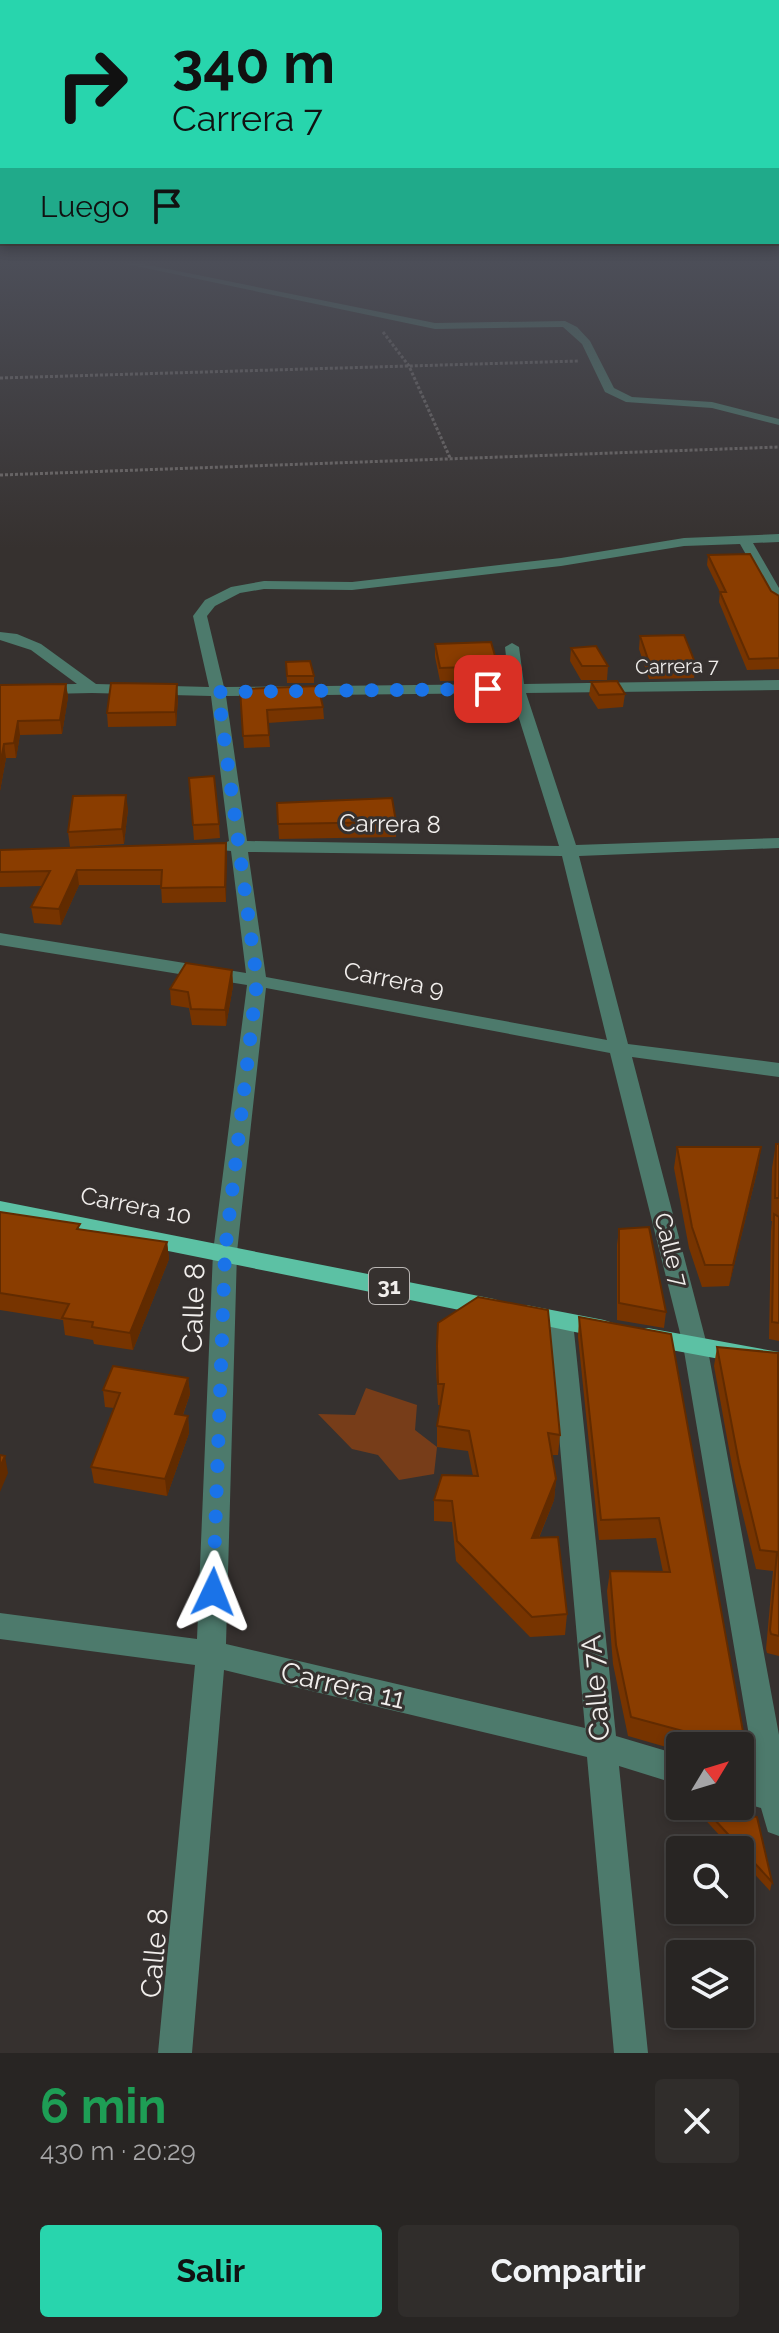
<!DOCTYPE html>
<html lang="es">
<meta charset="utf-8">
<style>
body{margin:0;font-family:Raleway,sans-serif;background:#302d2b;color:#f1f3f6;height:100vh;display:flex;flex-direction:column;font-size:30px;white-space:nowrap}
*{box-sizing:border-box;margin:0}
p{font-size:26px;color:#a5a5a6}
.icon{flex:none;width:44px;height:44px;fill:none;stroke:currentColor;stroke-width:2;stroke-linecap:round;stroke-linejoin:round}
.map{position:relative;height:2053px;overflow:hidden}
.drawer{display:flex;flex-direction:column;background:#282523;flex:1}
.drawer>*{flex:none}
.hud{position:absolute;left:0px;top:0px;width:780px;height:244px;box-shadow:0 4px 12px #0003,0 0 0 2px #444241;background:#28d5ad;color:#111;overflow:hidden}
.needle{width:52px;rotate:52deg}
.buttons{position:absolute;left:666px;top:1732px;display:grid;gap:16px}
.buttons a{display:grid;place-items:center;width:88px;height:88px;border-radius:8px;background:#282523;box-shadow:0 4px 12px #0003,0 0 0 2px #444241;font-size:40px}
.pin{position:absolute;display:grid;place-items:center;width:68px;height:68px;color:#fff;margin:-34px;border-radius:16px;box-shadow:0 4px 12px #0006}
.me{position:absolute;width:88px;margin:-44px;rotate:2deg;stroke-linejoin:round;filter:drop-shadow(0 0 6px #0008)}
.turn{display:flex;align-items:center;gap:28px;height:168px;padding:0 40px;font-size:36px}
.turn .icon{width:104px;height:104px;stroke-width:2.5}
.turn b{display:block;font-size:56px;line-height:68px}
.then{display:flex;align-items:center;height:76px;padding:0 40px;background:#0003;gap:16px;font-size:30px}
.round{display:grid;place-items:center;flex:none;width:84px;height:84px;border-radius:8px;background:#302d2b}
.headline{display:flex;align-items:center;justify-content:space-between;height:136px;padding:0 40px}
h1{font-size:48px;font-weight:700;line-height:60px;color:#1e9e55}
.action{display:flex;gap:16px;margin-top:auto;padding:16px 40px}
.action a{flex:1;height:92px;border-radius:8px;background:#28d5ad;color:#111;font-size:32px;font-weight:700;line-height:92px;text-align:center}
.action a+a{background:#302d2b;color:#f1f3f6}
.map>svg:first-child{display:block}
.green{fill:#773d19}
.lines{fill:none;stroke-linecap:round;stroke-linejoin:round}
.path{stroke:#706b69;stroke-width:3;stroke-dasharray:3 2;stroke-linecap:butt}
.minor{fill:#4d7a6c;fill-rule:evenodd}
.major{fill:#5cc1a4;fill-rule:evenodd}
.wall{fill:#773400}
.shaded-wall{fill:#612b00}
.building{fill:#8a3d00;stroke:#612b00;stroke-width:2}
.route{stroke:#1a73e8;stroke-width:14;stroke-dasharray:0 25.2}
.labels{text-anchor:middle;stroke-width:6;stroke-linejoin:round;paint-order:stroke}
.far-street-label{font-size:20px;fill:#f1eeec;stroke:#36312f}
.shield{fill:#36312f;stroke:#b9b5b3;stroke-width:2}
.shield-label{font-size:22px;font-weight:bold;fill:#f1eeec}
.street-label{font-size:24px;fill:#f1eeec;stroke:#36312f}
.near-street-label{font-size:28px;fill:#f1eeec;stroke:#36312f}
</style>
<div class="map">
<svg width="779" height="2053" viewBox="0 0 779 2053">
<rect width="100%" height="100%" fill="#36312f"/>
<path class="green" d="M366,1388L417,1405L415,1430L437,1447L434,1474L399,1480L378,1455L352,1449L318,1414L355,1415Z"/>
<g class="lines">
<path class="path" d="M383,332L409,366L451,460
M0,378L579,361
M0,475L779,447"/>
<path class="minor" d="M112,261H128L435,323L565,321L577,327L590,341L614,388L632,397L712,402L779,419V425L712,408L626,402L605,392L582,344L563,327L435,329Z
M779,534V542L753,543L779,588V604L772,600L740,544L684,546L561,566L352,590L264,589L240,593L215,606L207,616L224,687L509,684L505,647L512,643L519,647L524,684L779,680V690L526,693L576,845L779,838V848L579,856L628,1044L779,1063V1077L632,1057L707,1345L779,1735V1836L768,1832L761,1808L740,1802V1772L756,1777L683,1345L610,1053L266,988L237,1252L226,1644L585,1728L549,1322L552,1316L561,1313L570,1316L573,1322L616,1736L680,1755V1785L619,1766L648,2053H614L587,1757L224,1670L192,2053H158L195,1665L0,1639V1613L197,1639L213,1252L247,985L0,945V933L246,973L231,851L221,850L218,846L229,841L211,696L92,693L0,695V685L77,684L31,650L0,640V632L17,634L41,644L96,684L209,687L193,616L205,600L231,587L264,581L352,582L561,558L684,538ZM511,693L559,846L247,841L226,696ZM248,852L562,856L607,1040L266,977Z"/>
<path class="major" d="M0,1201L494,1299L503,1302L506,1308L503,1314L494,1317L0,1217Z
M526,1305L604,1320L613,1323L616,1329L613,1335L604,1338L517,1320L514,1314L517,1308Z
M648,1328L779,1352V1370L639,1344L636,1337L639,1330Z"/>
</g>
<path class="wall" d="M708,555L779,596V669L747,670L719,602L720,592L707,565Z
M640,636L696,665L694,678L649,679L639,649Z
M435,644L498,666L497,680L440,681L435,657Z
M571,648L608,666L607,680H581L570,661Z
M286,662L314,676V683H287Z
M591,682L625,694L623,707L598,709L589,695Z
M66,684L68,697L62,734L20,735L16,758H6L0,791V685Z
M240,689L323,707L324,719L268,723L270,747L244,748Z
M178,698L176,726L108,727L107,713Z
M189,778L219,824L220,838L194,840Z
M277,803L396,822V837L279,839Z
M128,809L124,844L70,847L68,832Z
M226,843V902L162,903L161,885H79L61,925L34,923L31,907L42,886L0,887V850Z
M232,970L233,986L226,1026L192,1025L189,1008L171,1005L170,989Z
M776,1144H779V1341L769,1339L771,1231L772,1221H771L772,1168Z
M677,1147H761L758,1168L729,1286L702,1287L689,1248L674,1168Z
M0,1212L80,1229L167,1242L169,1259L133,1350L94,1344L93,1340L65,1335L63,1320L0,1310Z
M619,1229L666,1312L664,1328L617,1320V1245Z
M579,1317L671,1334L746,1748L742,1767H740V1746H680V1751L628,1736L613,1664L607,1591L610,1571L663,1572L656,1538L599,1540L578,1337Z
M438,1323L560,1435L558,1455H552L556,1479L554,1500L539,1538L567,1614L565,1635L530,1637L456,1561L452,1522L434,1521V1500L473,1476L468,1451L437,1447V1426L441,1405H438L436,1366Z
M717,1347L779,1360V1656L767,1653L766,1649L773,1571L756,1569L735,1482L714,1366Z
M188,1378L190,1394L183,1415L188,1416L189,1433L167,1496L94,1483L91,1467L114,1408L105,1407L103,1390Z
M701,1806H705L772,1882L770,1891L740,1858V1850H733L699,1813Z"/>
<path class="shaded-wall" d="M66,684L68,697L62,734L60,720Z
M177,684L178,698L176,726L175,712Z
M18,721L20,735L16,758L14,743Z
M4,744L6,758L0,791V765Z
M126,795L128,809L124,844L122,829Z
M226,843L227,858L226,902L225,887Z
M77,870L79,885L61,925L59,909Z
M232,970L233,986L226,1026L225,1010Z
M761,1147L758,1168L729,1286L733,1265Z
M167,1242L169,1259L133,1350L130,1333Z
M188,1378L190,1394L177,1431L175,1414Z
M188,1416L189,1433L167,1496L165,1479Z
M5,1456L8,1473L0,1492V1467Z
M556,1479L554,1500L530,1559L532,1538Z"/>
<path class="building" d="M750,554L771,591L779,596V658L749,659L720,592H726L708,555Z
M684,635L696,665H650L640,636Z
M491,642L498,666L440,668L435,644Z
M596,646L608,666H582L571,648Z
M310,661L314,676H287L286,662Z
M617,681L625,694L599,695L591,682Z
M111,683L177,684L175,712L107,713Z
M66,684L60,720L18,721L14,743L4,744L0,765V685Z
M318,686L323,707L267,710L269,735L243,736L240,689Z
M214,776L219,824L193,825L189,778Z
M126,795L122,829L68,832L73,796Z
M392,798L396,822L278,824L277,803Z
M226,843L225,887L161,888L162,870H77L59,909L31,907L50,871L0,872V850Z
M186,963L232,970L225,1010L191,1009L188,992L170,989Z
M776,1144H779V1198H775Z
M677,1147H761L733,1265H705L692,1227Z
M0,1212L80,1224L77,1229L167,1242L130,1333L92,1327L93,1322L62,1318L69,1304L0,1293Z
M774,1214L779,1217V1323L772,1322Z
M649,1227L666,1312L619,1303V1229Z
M478,1297L548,1310L560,1435L548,1433L556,1479L532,1538L558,1537L567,1614L532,1617L457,1541L452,1501L434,1500L442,1475L478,1476L469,1431L437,1426L444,1384H438L437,1346L438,1323Z
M579,1317L671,1334L746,1748L631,1717L616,1645L610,1571L670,1572L659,1518L601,1520Z
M717,1347L778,1353L779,1636L771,1634L770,1630L777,1552L760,1550L739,1463Z
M113,1366L188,1378L175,1414L188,1416L165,1479L91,1467L120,1393L103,1390Z
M0,1455L5,1456L0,1467Z
M702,1806L757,1817L772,1882Z"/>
<linearGradient id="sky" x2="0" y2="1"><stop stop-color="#1e1b1a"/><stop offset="0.48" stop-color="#4c4e58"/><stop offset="1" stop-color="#4c4e58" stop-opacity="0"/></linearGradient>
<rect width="779" height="548" fill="url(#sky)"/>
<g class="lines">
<path class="route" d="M213,1592L225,1252L257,981L218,692L488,689"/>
</g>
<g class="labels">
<g class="far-street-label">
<text transform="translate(677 666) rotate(-1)" y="7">Carrera 7</text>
</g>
<rect class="shield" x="369" y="1268" width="40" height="36" rx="6"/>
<g class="shield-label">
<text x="389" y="1294">31</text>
</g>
<g class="street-label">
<text transform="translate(390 824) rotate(1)" y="8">Carrera 8</text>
<text transform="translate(394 980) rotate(11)" y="8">Carrera 9</text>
<text transform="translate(136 1206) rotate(11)" y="8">Carrera 10</text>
<text transform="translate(671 1250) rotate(76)" y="8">Calle 7</text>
</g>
<g class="near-street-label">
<text transform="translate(193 1308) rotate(-88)" y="10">Calle 8</text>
<text transform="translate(343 1685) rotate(13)" y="10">Carrera 11</text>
<text transform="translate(595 1688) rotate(-95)" y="10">Calle 7A</text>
<text transform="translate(154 1953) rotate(-85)" y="10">Calle 8</text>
</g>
</g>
</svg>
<div class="buttons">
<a><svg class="needle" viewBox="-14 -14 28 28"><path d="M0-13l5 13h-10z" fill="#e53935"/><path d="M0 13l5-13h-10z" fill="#a5a5a6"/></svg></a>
<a><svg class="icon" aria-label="search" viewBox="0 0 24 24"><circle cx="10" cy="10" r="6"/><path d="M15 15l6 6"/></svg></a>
<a><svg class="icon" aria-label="layers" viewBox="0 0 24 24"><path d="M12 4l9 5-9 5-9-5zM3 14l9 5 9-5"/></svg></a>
</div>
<div class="pin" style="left:488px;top:689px;background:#d93025"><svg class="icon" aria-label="arrive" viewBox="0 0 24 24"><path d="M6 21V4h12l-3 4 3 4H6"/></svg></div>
<svg class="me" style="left:213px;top:1592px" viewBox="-20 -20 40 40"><path d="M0-17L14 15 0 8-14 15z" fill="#1a73e8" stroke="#fff" stroke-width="4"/></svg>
<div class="hud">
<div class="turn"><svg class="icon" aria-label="right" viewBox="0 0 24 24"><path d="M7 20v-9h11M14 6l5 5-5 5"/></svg><div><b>340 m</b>Carrera 7</div></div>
<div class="then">Luego<svg class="icon" aria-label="arrive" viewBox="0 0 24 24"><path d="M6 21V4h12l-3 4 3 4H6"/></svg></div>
</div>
</div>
<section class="drawer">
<div class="headline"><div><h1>6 min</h1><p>430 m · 20:29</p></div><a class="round"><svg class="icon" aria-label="close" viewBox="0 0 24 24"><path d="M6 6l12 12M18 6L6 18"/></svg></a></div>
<div class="action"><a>Salir</a><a>Compartir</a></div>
</section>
